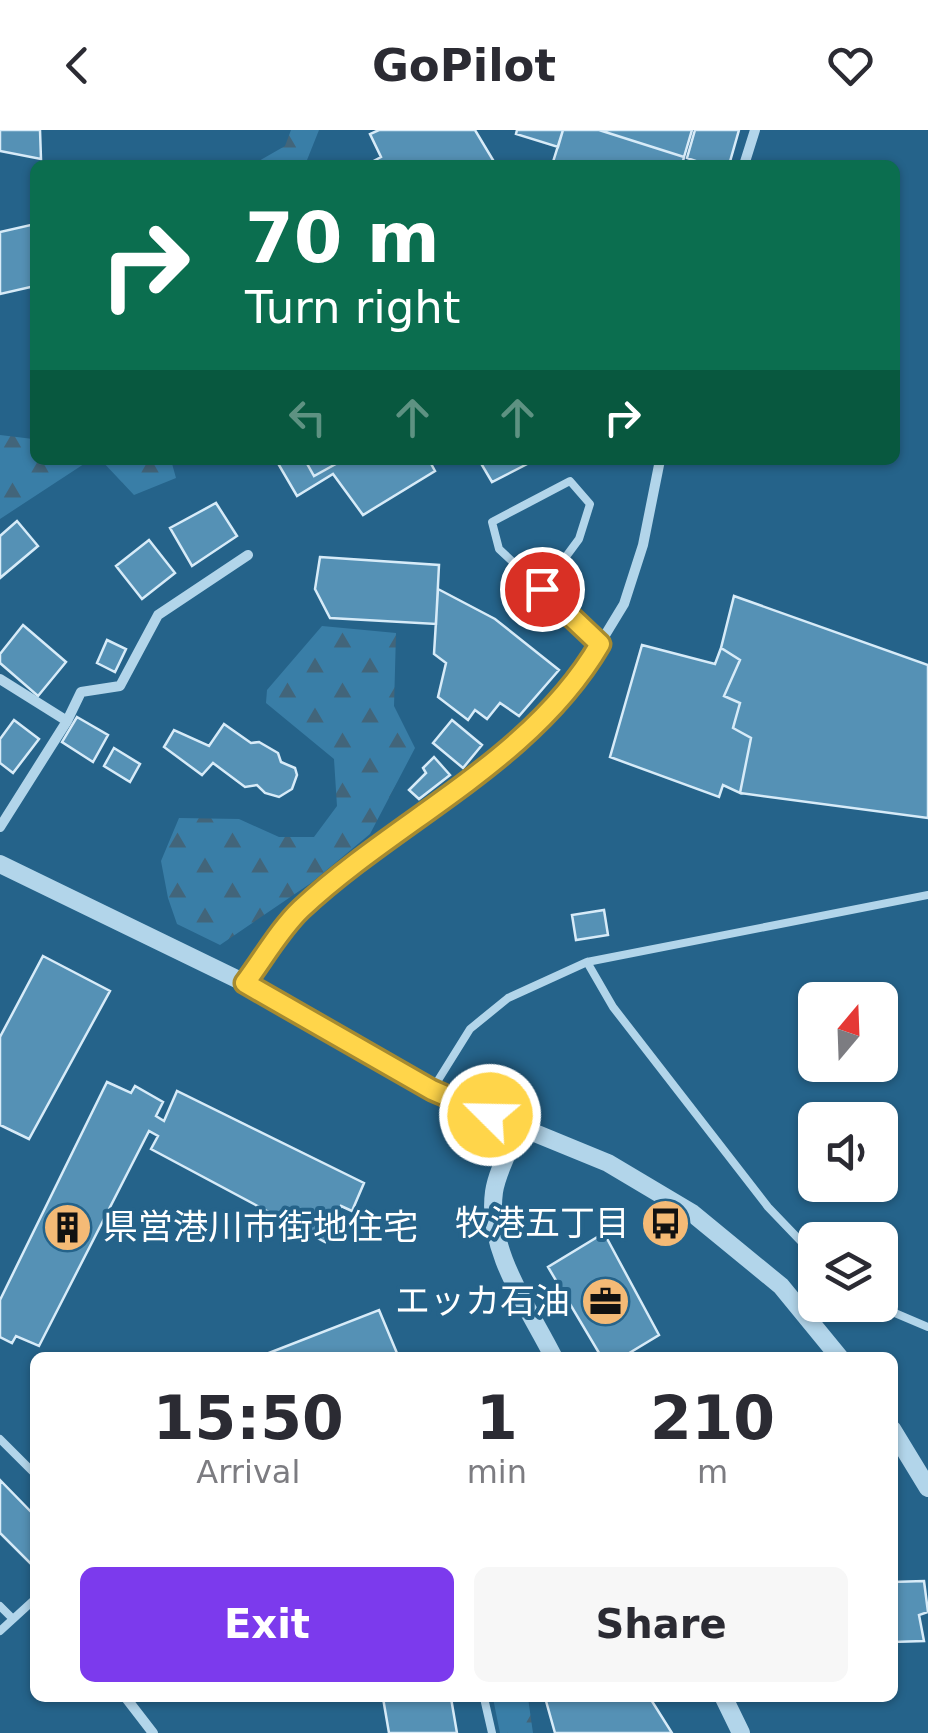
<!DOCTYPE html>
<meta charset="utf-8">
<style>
body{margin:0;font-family:"DejaVu Sans","Noto Sans JP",sans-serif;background:#f7f7f7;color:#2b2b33;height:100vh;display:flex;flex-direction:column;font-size:38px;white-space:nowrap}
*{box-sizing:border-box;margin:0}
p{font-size:32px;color:#7c7c81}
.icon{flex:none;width:55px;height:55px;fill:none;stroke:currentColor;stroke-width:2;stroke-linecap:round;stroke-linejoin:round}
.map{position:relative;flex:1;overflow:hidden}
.sheet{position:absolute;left:30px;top:1222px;width:868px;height:350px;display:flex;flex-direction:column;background:#fff;border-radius:15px;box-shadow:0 2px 8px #0004}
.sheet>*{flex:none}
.banner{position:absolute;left:30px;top:30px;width:870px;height:305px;border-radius:15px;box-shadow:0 2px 8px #0004;background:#0b6e4f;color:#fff;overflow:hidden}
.needle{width:65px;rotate:19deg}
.tools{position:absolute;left:798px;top:852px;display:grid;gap:20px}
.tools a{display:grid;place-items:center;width:100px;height:100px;border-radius:15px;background:#fff;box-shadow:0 2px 8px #0004;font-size:50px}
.pin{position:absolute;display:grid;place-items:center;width:85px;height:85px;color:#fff;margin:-42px;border:5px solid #fff;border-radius:50%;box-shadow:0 2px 10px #0007}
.me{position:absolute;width:110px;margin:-55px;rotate:293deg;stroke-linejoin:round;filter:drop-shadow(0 0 8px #0008)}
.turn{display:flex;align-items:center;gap:35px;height:210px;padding:0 50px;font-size:45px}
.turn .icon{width:130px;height:130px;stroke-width:2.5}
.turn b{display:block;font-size:70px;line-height:85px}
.lanes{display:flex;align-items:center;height:95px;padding:0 50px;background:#0003;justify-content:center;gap:50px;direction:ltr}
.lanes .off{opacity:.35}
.eta{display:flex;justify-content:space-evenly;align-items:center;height:170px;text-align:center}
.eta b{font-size:60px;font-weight:600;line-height:70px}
.button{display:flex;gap:20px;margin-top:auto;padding:20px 50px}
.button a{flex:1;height:115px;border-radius:15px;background:#7c3aed;color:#fff;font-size:40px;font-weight:600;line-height:115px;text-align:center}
.button a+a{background:#f7f7f7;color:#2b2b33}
header{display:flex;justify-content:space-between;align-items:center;height:130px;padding:0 50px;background:#fff;font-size:45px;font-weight:600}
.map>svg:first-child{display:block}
.forest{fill:url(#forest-firs)}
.building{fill:#5591b5;stroke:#d7ebf8;stroke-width:2.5}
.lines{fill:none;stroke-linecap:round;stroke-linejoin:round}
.service{stroke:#b2d5ea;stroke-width:8}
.minor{stroke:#b2d5ea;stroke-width:10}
.tertiary{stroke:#b2d5ea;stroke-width:18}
.route-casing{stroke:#a68a30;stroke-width:25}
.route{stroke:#ffd54a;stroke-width:18}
.labels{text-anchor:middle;stroke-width:8;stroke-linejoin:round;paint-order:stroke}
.poi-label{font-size:35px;fill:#fff;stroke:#25638a;text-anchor:end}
</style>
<header><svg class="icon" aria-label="back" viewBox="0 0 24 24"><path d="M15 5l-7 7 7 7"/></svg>GoPilot<svg class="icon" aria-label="heart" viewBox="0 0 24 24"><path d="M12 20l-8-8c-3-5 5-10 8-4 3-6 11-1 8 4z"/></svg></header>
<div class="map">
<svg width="928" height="1603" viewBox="0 0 928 1603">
<defs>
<pattern id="forest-firs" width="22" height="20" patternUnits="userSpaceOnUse" patternTransform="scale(2.5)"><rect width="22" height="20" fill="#397ea7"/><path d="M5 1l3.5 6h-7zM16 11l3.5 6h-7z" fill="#42657a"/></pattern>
</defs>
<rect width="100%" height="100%" fill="#25638a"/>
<path class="forest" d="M291,0H319L305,35H252L285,16Z
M0,305L33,309L35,306V330H90L0,389Z
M101,330H171L176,348L134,365Z
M322,496L396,503L394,576L415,618L370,704L311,753L220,815L177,794L168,768L161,731L179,688L239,689L279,707H314L337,676L334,629L266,573L267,560Z
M493,1568H528L533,1603H500Z"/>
<path class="building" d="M0,0H40L41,29L0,21Z
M379,0H475L496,35H366L381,27L370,4Z
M517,0H563L558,17L516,4Z
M563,0H599L684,27L682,35H562L553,32Z
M599,0H692L684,27Z
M695,0H739L729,35H707L687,28Z
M35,94V156L0,164V102Z
M276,330H429L435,341L363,385L333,344L297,366Z
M305,330H343L314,346Z
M479,330H535L492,352Z
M216,373L237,406L192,436L170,398Z
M17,391L38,416L0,448V406Z
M149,410L175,443L142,469L116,436Z
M320,427L439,435L436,494L330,488L315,459Z
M438,459L495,489L559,540L519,586L500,573L487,589L475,580L468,590L438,567L446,533L434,524Z
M734,466L928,535V688L740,663L751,608L733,598L740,573L724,566L740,530L721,518Z
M23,495L66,532L38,566L0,533V524Z
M107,510L126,519L115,542L97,533Z
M642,515L715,534L721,518L740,530L724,566L740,573L733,598L751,608L740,663L723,655L719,667L610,627Z
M77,587L108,605L93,632L62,612Z
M14,590L39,609L13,643L0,633V609Z
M452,590L482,615L463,638L433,613Z
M224,594L251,613L259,612L278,623L281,632L295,638L297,645L292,659L279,667L265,663L257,655L245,657L213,633L202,645L164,617L174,600L209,616Z
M114,618L140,634L130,652L104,636Z
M434,627L450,645L419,669L409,660L426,643L423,638Z
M604,780L608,805L576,810L572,785Z
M43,826L110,861L29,1009L0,995V907Z
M107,952L131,963L135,956L163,972L156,986L164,991L177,961L364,1053L352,1081L341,1076L325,1112L151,1019L158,1006L149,1001L39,1216L16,1206L12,1213L0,1207V1170Z
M604,1103L659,1205L621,1228H602L548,1137Z
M379,1180L399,1228H256Z
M0,1350L35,1386V1438L0,1403Z
M924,1451L928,1482L919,1485L924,1511L892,1512V1452Z
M383,1568H451L457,1603H389Z
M552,1568H650L672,1603H555L546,1571Z"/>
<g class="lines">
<path class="service" d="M542,459L579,409L590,374L570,351L492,392L499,419L600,514
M587,832L613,877L768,1077L815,1126
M432,960L470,899L508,868L587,832L928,765
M876,1175L928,1197
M0,1309L35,1344
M0,1476L13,1489
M0,1501L35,1469
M484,1568L492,1603"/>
<path class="minor" d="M744,35L755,0
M0,549L67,591
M0,697L67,591L81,562L120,556L158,485L248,425
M245,853L299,780L517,611L557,572L593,525L624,474L643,415L660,330
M126,1568L153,1603"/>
<path class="tertiary" d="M0,734L245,853L432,961L608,1033L692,1083L781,1156L840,1228
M519,997C511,1017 497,1041 494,1062C486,1120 529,1178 554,1228
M892,1299L928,1358
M724,1568L741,1603"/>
</g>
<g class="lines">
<defs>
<path id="route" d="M490,985L432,960L245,853C263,829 280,799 301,779C397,689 532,631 600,514L542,459"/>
</defs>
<use href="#route" class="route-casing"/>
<use href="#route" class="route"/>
</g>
<defs>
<symbol id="bus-disc" viewBox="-11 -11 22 22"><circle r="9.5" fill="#f4ba76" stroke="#25638a"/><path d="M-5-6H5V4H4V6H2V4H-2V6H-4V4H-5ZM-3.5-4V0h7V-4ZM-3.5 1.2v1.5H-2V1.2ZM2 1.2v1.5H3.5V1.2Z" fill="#111"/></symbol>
<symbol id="building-disc" viewBox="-11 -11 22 22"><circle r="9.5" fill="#f4ba76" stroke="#25638a"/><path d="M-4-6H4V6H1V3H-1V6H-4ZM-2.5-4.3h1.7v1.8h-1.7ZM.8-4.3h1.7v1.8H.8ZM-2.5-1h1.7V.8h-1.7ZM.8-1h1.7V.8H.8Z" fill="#111"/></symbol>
<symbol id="office-disc" viewBox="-11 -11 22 22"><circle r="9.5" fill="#f4ba76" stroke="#25638a"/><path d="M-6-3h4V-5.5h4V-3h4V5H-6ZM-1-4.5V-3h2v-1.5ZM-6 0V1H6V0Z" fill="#111"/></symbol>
</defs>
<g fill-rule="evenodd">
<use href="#bus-disc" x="638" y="1066" width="55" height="55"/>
<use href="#building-disc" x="40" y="1070" width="55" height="55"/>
<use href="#office-disc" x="578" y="1144" width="55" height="55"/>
</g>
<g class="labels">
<g class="poi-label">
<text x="630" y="1105">牧港五丁目</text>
<text x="103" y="1109" text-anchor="start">県営港川市街地住宅</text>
<text x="570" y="1183">エッカ石油</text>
</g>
</g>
</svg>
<div class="tools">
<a><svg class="needle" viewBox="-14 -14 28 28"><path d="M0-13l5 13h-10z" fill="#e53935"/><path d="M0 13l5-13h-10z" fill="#7c7c81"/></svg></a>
<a><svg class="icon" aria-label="sound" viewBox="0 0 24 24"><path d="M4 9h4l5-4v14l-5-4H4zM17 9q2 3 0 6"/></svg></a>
<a><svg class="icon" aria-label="layers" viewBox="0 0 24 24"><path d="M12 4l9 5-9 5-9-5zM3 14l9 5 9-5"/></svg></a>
</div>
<div class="pin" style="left:542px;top:459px;background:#d93025"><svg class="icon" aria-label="arrive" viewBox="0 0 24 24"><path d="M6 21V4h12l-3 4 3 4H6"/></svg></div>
<svg class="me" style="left:490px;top:985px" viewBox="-20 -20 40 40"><circle r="17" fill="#ffd54a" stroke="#fff" stroke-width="3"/><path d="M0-11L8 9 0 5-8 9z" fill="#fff"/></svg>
<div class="banner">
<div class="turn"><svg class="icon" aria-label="right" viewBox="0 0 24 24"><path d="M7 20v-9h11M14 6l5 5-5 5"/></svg><div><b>70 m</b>Turn right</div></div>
<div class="lanes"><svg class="icon off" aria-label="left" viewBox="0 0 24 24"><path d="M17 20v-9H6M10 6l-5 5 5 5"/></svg><svg class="icon off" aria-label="ahead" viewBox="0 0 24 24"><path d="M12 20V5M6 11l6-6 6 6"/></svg><svg class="icon off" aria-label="ahead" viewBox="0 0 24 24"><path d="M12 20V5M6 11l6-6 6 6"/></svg><svg class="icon" aria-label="right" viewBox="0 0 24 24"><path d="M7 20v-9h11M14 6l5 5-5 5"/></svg></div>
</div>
<section class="sheet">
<div class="eta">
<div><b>15:50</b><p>Arrival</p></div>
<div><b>1</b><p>min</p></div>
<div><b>210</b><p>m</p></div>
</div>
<div class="button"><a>Exit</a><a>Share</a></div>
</section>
</div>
